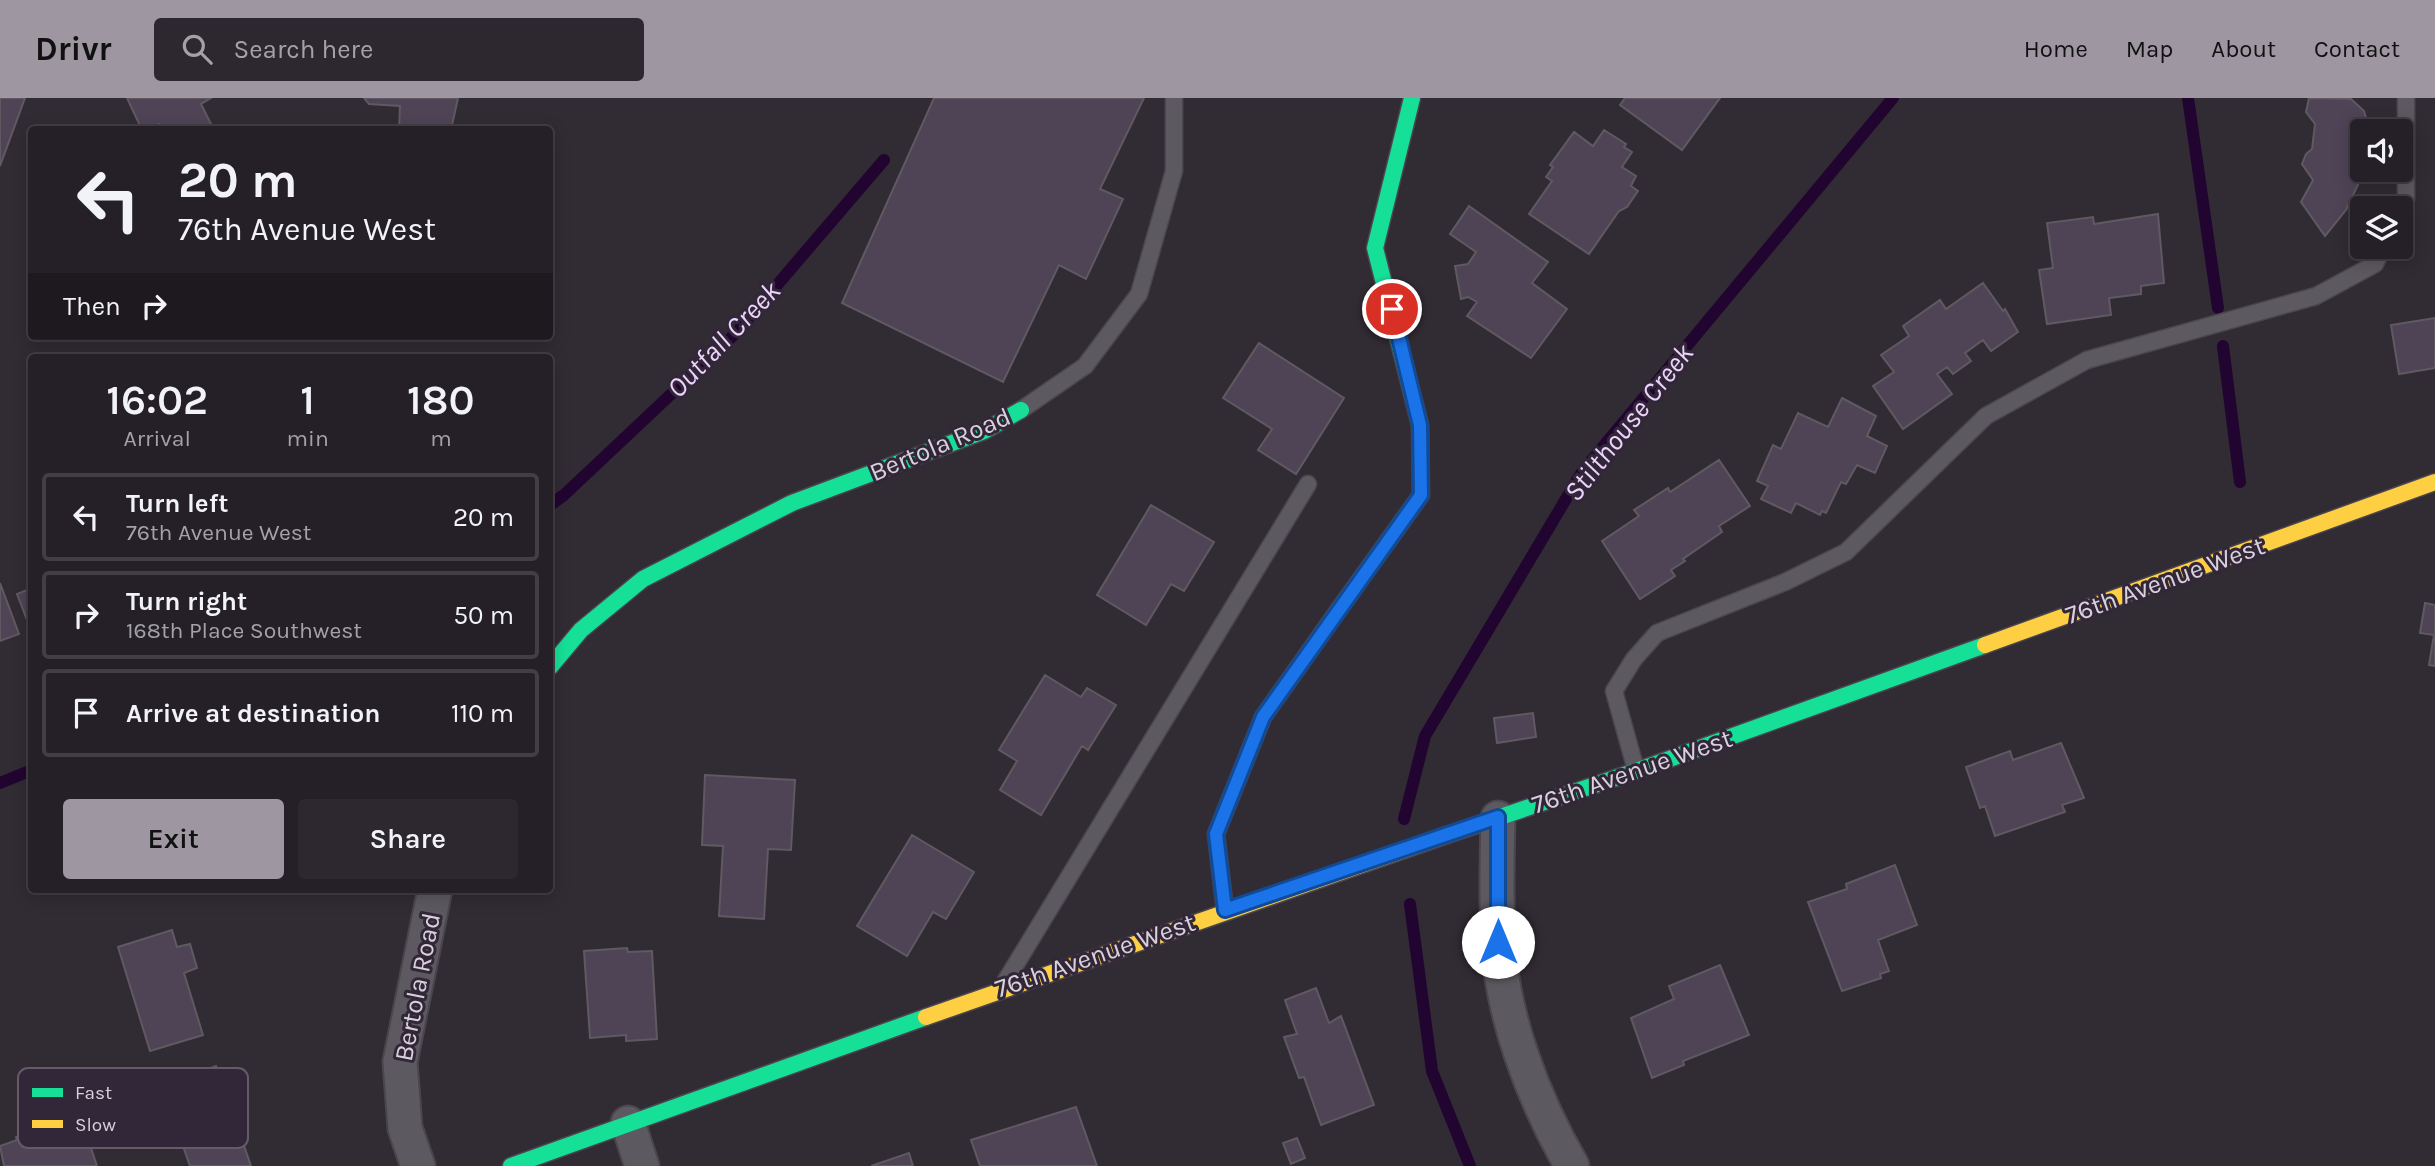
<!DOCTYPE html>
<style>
body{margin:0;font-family:Karla,sans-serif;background:#2d282f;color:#f1f3f6;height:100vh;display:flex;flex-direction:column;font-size:26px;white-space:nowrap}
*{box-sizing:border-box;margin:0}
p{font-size:23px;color:#a3a3a7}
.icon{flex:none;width:38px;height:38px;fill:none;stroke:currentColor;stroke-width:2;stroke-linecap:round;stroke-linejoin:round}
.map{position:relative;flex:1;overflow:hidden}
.drawer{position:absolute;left:28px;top:256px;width:525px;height:539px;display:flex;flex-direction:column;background:#252027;border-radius:7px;box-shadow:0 4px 18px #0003,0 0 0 2px #423e44}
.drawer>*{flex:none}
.top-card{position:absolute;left:28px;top:28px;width:525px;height:214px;border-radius:7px;box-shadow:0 4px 18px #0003,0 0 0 2px #423e44;background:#252027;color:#f1f3f6;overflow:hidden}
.tools{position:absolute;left:2350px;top:21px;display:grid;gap:14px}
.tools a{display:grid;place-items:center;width:63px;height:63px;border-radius:7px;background:#252027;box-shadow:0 4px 18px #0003,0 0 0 2px #423e44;font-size:35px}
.pin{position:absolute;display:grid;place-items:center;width:60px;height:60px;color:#fff;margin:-30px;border:4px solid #fff;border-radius:50%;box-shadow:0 2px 7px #0007}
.me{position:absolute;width:77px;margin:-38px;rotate:0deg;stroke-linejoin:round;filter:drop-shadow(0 0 5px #0008)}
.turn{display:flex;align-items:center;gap:24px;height:147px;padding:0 35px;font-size:32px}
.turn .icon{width:91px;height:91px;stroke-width:2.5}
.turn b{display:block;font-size:49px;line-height:60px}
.then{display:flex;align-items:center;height:66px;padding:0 35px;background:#0003;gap:14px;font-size:26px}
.eta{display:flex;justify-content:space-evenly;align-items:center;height:119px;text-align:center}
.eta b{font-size:42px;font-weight:600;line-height:49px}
.button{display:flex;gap:14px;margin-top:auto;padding:14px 35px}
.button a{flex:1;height:80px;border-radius:7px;background:#9e97a1;color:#111;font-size:28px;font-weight:600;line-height:80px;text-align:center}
.button a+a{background:#2d282f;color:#f1f3f6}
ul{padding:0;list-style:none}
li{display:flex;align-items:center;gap:21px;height:88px;margin:0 14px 10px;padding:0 21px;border:4px solid #423e44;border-radius:7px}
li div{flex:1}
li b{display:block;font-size:26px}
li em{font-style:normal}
header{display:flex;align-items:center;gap:42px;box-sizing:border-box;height:98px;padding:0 35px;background:#9e97a1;color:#111}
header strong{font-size:33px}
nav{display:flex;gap:38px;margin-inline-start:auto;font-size:24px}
.search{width:490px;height:63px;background:#2d282f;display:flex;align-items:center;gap:18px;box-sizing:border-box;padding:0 24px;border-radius:7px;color:#a3a3a7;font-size:26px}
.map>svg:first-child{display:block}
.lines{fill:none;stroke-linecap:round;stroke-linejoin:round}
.stream{stroke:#220431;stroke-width:12}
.building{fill:#4f4456;stroke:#5f5a61;stroke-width:2}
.lane-casing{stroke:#4b464e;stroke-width:19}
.street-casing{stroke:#4b464e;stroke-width:37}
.fast-casing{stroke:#4b464e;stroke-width:19}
.slow-casing{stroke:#4b464e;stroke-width:19}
.lane{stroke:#5d5960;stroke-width:16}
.street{stroke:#5d5960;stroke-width:33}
.fast{stroke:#16e098;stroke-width:16}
.slow{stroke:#ffcf43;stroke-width:16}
.route-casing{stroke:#114b97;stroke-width:18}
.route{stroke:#1a73e8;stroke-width:12}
.labels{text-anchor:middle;stroke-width:6;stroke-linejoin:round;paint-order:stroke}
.street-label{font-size:26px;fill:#d8d1dc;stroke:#322738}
.water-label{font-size:28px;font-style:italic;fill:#edd4fc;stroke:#322738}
.key{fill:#322738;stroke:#645a69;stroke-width:2}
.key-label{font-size:19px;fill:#d8d1dc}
</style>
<header>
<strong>Drivr</strong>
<div class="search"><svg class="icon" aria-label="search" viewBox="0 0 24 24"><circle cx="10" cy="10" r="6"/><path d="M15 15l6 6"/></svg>Search here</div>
<nav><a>Home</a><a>Map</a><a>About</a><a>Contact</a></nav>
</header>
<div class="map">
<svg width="2435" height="1068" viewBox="0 0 2435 1068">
<rect width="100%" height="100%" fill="#312b34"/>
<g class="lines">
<path class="stream" d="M2188,0L2218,210
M2223,248L2240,384
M550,407L564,397L736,235L884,62
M0,685L32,672
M1404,721L1425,638L1582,374L1893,0
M1410,806L1432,973L1470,1068"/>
</g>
<path class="building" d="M0,0H25L0,68Z
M127,0H211L201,6L214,32H161L159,26L142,32Z
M364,0H458L451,32H399L400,8L369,6Z
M934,0H1144L1100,91L1123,101L1086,181L1059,167L1003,284L842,205Z
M1625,0H1720L1682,52L1620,7Z
M2309,0L2351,1L2364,13L2370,33H2362L2363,76L2346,112L2325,138L2301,104L2313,82L2302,66L2306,56L2312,51L2315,26L2306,14Z
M1604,32L1626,46L1624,49L1632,54L1622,69L1636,78L1631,88L1638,93L1627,109L1619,113L1589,156L1529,116L1552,83L1546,79L1553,69L1550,67L1574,34L1593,48Z
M1469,108L1548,164L1532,185L1567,211L1531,260L1467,218L1477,204L1468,199L1461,201L1455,168L1468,166L1476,154L1450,136Z
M2158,116L2164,185L2141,188V196L2109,200L2111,217L2047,226L2039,172L2053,170L2047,125L2093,119L2094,126Z
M1983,185L2003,213L2005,211L2018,234L1991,253L1983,242L1965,255L1971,263L1953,276L1947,269L1937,276L1952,296L1903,331L1873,288L1894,274L1881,257L1909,238L1903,228L1940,202L1946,211Z
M2435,220V270L2399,276L2391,227Z
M1259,245L1344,300L1296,376L1258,352L1272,331L1223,300Z
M1842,300L1876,318L1867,338L1887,348L1875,375L1857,367L1846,386L1841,384L1826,415L1822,413L1820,417L1796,405L1791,415L1761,401L1768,388L1757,383L1773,347L1781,351L1798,315L1828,329Z
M1719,362L1750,408L1719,428L1722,434L1683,461L1685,463L1671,472L1675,478L1640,501L1602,443L1639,418L1634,412L1668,390L1670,394Z
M1151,407L1214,444L1184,493L1171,486L1146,527L1097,497Z
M0,485L19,536L0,543Z
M32,490V535L17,496Z
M2425,505L2435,507V568L2429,567L2434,537L2420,535Z
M1045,577L1081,599L1087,590L1116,607L1088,652L1082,648L1041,717L1000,692L1017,663L999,652Z
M1533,615L1536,639L1497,645L1494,620Z
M2061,645L2084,700L2062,707L2065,714L1995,738L1985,708L1980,710L1966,669L2010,653L2013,662Z
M705,677L795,682L791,752L768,751L764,821L719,818L723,748L702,747Z
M912,737L974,774L946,821L933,814L907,858L857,828Z
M1895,767L1917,827L1878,842L1889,873L1880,876L1881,880L1842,893L1808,804L1847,791L1846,786Z
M172,832L177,849L190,846L197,870L184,875L203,937L150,953L118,849Z
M627,850L628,854L652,853L657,941L626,943V937L590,940L584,853Z
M1720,867L1749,937L1683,963L1684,967L1652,980L1631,920L1674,901L1669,888Z
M1316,890L1329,925L1341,918L1374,1007L1321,1027L1304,979L1299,980L1284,939L1297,936L1285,902Z
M216,968L221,983L232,979L242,1009L232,1013L251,1068H190L162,988Z
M1076,1009L1097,1068H980L971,1042Z
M93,1012L103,1042L90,1047L97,1068H4L0,1048L17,1042L16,1039Z
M1297,1040L1305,1060L1291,1066L1283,1045Z
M909,1055L913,1068H871Z"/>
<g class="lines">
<defs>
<path id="lane" d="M2401,112L2406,101V0
M1021,312L1085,268L1139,196L1174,73V0
M1636,672L1614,593L1634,561L1657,535L1785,484L1846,454L1986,318L2087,262L2316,198L2375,166L2383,149
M1005,884L1308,386"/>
<path id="street" d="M1498,720C1497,760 1496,801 1498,842C1502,920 1534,1002 1572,1068
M628,1025L642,1068
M418,1068L405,1030L400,964L435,791"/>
<path id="fast" d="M1340,510L1421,397L1420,327L1375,150L1412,0
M550,569L581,532L643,481L792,405L984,333L1021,312
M1447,737L1636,673L1985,547
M511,1068L926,919"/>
<path id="slow" d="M1985,547L2435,384
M1225,812L1216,736L1263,619L1340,510
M926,919L1447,737"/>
</defs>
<use href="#lane" class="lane-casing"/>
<use href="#street" class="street-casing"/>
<use href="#fast" class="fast-casing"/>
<use href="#slow" class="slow-casing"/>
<use href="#lane" class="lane"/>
<use href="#street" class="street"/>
<use href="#fast" class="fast"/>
<use href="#slow" class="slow"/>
</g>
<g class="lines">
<defs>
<path id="route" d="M1392,211L1420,327L1421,397L1263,619L1216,736L1225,812L1498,719V844"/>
</defs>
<use href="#route" class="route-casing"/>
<use href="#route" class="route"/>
</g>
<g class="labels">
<g class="street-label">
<text transform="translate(940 346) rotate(-23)" y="9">Bertola Road</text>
<text transform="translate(2165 482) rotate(-20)" y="9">76th Avenue West</text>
<text transform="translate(1632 673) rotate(-19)" y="9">76th Avenue West</text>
<text transform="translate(1095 857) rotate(-19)" y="9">76th Avenue West</text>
<text transform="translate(417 889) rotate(-79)" y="9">Bertola Road</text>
</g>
<g class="water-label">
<text transform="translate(723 241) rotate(-46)" y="10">Outfall Creek</text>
<text transform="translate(1628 324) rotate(-52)" y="10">Stilthouse Creek</text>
</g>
</g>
<rect x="18" y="970" width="230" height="80" rx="10" class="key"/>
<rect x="32" y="990" width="31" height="9" fill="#16e098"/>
<rect x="32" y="1022" width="31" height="8" fill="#ffcf43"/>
<g class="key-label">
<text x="75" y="1001">Fast</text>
<text x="75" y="1033">Slow</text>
</g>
</svg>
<div class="tools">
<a><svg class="icon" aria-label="sound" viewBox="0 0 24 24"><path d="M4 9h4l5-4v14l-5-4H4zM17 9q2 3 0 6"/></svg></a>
<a><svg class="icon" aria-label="layers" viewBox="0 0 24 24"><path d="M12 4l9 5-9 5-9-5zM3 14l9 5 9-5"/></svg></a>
</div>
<div class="pin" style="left:1392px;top:211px;background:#d93025"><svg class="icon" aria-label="arrive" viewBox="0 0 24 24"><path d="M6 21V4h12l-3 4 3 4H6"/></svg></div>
<svg class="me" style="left:1498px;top:844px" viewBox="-20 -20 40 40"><circle r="19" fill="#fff"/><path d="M0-13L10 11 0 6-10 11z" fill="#1a73e8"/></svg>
<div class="top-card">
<div class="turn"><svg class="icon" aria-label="left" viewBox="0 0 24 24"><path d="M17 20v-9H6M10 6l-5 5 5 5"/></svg><div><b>20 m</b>76th Avenue West</div></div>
<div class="then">Then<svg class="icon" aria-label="right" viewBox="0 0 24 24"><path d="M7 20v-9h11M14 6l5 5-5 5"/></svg></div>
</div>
<section class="drawer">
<div class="eta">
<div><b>16:02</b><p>Arrival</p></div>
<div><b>1</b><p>min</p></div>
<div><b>180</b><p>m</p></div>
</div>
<ul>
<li><svg class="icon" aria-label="left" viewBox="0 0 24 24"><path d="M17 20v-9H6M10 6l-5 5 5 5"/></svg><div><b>Turn left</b><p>76th Avenue West</p></div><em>20 m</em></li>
<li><svg class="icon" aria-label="right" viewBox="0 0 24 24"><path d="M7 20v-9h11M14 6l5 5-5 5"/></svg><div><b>Turn right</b><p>168th Place Southwest</p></div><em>50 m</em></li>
<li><svg class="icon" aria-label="arrive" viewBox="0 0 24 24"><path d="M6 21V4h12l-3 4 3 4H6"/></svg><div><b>Arrive at destination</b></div><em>110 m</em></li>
</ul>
<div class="button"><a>Exit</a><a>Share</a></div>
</section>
</div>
